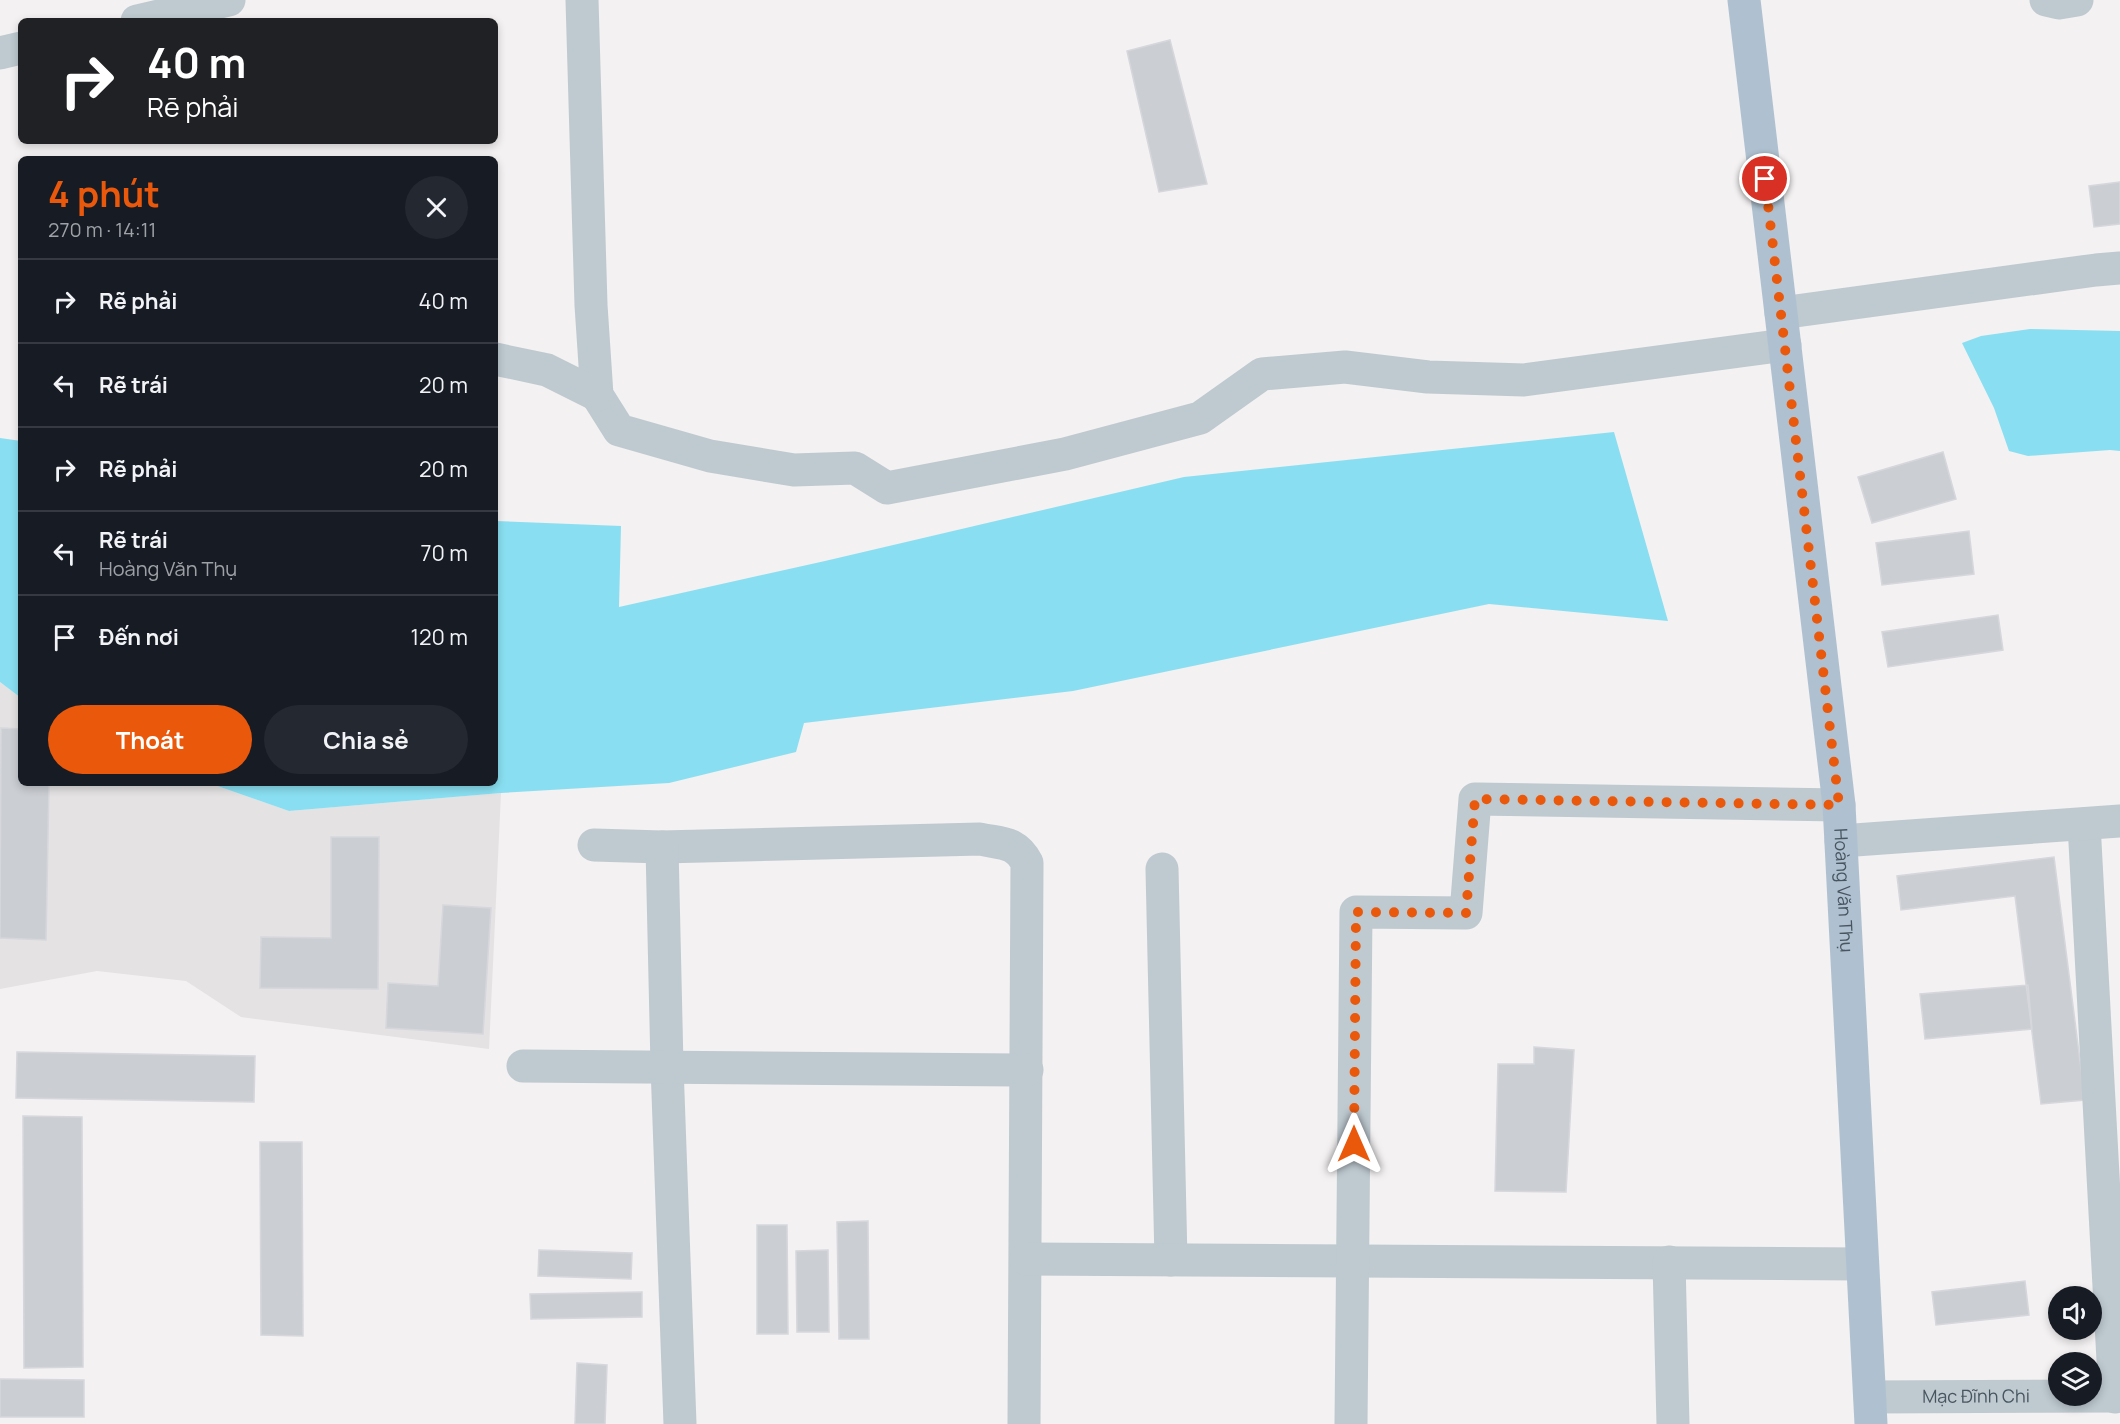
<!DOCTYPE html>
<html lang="vi">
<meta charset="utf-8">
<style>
body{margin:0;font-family:Manrope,sans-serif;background:#242831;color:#f1f3f6;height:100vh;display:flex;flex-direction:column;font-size:22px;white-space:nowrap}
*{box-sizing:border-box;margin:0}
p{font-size:20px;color:#9ea1a6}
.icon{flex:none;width:33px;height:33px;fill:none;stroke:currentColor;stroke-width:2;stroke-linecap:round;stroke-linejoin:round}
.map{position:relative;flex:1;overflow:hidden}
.side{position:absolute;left:18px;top:156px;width:480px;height:630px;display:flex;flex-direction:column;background:#171b24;border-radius:9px;box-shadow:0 3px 9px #0003}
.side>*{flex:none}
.guide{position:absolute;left:18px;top:18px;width:480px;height:126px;border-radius:9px;box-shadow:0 3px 9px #0003;background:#202124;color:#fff;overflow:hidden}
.buttons{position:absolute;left:2048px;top:1286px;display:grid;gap:12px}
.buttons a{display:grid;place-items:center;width:54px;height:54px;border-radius:50%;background:#171b24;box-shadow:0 3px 9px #0003;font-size:30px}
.pin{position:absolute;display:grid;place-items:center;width:51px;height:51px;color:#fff;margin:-26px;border:3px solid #fff;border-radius:50%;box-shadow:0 2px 6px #0007}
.me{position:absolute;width:66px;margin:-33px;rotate:0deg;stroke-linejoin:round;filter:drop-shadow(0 0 4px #0008)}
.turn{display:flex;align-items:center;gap:21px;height:126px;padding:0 30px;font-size:27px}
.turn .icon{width:78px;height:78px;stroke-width:2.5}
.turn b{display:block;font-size:42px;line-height:51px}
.round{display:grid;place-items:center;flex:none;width:63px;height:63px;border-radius:32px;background:#242831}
.overview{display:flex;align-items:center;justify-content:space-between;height:102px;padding:0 30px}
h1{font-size:36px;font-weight:700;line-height:45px;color:#ea580c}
.action{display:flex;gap:12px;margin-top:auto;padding:12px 30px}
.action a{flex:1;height:69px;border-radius:36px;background:#ea580c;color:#fff;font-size:24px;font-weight:700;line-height:69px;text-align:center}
.action a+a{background:#242831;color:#f1f3f6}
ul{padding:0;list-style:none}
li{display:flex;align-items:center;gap:18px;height:84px;padding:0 30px;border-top:2px solid #363941}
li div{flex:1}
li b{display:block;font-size:22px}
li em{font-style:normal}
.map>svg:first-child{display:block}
.education{fill:#e4e2e3}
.water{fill:#89dff1}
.building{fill:#cbced3;stroke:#d5d7dc;stroke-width:1.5}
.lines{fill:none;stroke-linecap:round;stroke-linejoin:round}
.minor{stroke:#bec9d0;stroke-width:33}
.major{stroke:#afc1d0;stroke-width:33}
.route{stroke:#ea580c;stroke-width:10;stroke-dasharray:0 18}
.labels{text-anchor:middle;stroke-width:5;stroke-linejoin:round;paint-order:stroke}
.street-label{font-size:18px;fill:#48555f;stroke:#fff}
</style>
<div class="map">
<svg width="2120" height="1424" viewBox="0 0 2120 1424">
<rect width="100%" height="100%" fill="#f3f1f1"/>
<path class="education" d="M0,682L21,698V783H209L289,811L501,793L489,1049L241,1017L186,981L97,971L0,989Z"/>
<path class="water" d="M2030,329L2120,331V451L2110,450L2028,456L2009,451L1994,408L1962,343L1981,336Z
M1614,432L1668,621L1489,604L1073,691L804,723L796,752L669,783L501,793L289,811L209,783H495V521L621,526L619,607L825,561L1184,477Z
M0,438L21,441V698L0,682Z"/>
<path class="building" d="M1170,40L1207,184L1159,192L1127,51Z
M2120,182V224L2094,227L2089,186Z
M1943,452L1956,499L1872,523L1858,477Z
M1969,531L1974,574L1882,585L1876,543Z
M1998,615L2003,650L1888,667L1882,632Z
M1,728L21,729V783H49L46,940L0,938Z
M331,837H379L378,989L260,988L261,937L331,938Z
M2054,857L2085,1100L2041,1104L2015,896L1901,910L1897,876Z
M443,905L491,908L483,1034L386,1028L388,983L438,986Z
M2028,985L2032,1029L1925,1039L1920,994Z
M1534,1047L1574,1050L1566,1192L1495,1191L1498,1064H1534Z
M17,1052L255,1056L254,1102L16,1098Z
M23,1116L82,1117L83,1367L24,1368Z
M260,1142H302L303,1336L261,1335Z
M868,1221L869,1339H839L837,1222Z
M757,1225H787L788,1334H757Z
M539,1250L632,1253L631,1279L538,1276Z
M828,1250L829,1332H797L796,1251Z
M2025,1281L2029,1315L1936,1325L1932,1292Z
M642,1292V1317L531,1319L530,1294Z
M577,1363L607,1365L605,1424H575Z
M0,1379L84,1380V1417H0Z"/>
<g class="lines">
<g class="minor">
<path d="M582,0L591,305L597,395L619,430L710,456L794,470L855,468L887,488L1065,454L1200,418L1262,374L1345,367L1428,377L1524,380L1785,345"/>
<path d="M2046,0L2059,3L2077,0"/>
<path d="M137,21L229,0"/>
<path d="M0,53L21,48"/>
<path d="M1781,313L2096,270L2120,268"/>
<path d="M495,359L547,370L597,395"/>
<path d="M2084,824L2115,1397"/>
<path d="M1841,841L2120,821"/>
<path d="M594,845L662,847L980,839C1002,844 1016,841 1027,863L1024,1424"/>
<path d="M662,847L667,1066L680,1424"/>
<path d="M1162,869L1171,1260"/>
<path d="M523,1066L1027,1070"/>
<path d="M1026,1259L1862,1264"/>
<path d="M1669,1262L1673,1424"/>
<path id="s1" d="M1870,1397L2120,1396"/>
<path d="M1351,1424L1356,912L1466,913L1475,799L1839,805"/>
</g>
<path class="major" id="s2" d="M1744,0L1839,805L1871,1424"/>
</g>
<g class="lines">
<path class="route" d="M1354,1144L1356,912L1466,913L1475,799L1839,805L1765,179"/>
</g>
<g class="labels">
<g class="street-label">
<text dy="6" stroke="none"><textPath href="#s2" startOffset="896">Hoàng Văn Thụ</textPath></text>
<text dy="6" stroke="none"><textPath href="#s1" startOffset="106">Mạc Đĩnh Chi</textPath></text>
</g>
</g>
</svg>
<div class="buttons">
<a><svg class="icon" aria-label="sound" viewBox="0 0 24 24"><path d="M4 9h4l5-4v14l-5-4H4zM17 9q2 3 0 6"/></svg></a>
<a><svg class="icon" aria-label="layers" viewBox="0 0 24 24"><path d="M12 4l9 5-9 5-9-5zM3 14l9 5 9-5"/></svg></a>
</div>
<div class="pin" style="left:1765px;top:179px;background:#d93025"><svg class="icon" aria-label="arrive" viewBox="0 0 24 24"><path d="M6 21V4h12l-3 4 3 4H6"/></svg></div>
<svg class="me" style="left:1354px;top:1144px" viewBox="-20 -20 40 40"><path d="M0-17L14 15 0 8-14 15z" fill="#ea580c" stroke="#fff" stroke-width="4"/></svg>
<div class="guide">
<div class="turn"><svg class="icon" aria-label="right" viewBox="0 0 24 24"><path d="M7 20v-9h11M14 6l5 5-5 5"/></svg><div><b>40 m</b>Rẽ phải</div></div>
</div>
<section class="side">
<div class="overview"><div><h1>4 phút</h1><p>270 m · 14:11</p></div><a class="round"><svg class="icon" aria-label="close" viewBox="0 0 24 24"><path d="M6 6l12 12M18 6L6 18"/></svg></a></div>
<ul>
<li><svg class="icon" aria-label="right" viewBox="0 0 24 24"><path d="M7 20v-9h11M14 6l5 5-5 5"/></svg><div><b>Rẽ phải</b></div><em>40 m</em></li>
<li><svg class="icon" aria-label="left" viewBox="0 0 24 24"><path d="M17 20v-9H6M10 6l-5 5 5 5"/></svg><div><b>Rẽ trái</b></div><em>20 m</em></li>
<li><svg class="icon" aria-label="right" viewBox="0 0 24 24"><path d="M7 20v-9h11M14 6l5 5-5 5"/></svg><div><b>Rẽ phải</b></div><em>20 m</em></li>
<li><svg class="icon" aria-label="left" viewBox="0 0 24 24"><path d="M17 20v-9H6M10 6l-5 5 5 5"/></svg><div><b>Rẽ trái</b><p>Hoàng Văn Thụ</p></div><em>70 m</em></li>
<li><svg class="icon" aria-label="arrive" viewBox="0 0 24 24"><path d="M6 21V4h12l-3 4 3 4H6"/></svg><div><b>Đến nơi</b></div><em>120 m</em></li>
</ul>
<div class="action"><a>Thoát</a><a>Chia sẻ</a></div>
</section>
</div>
